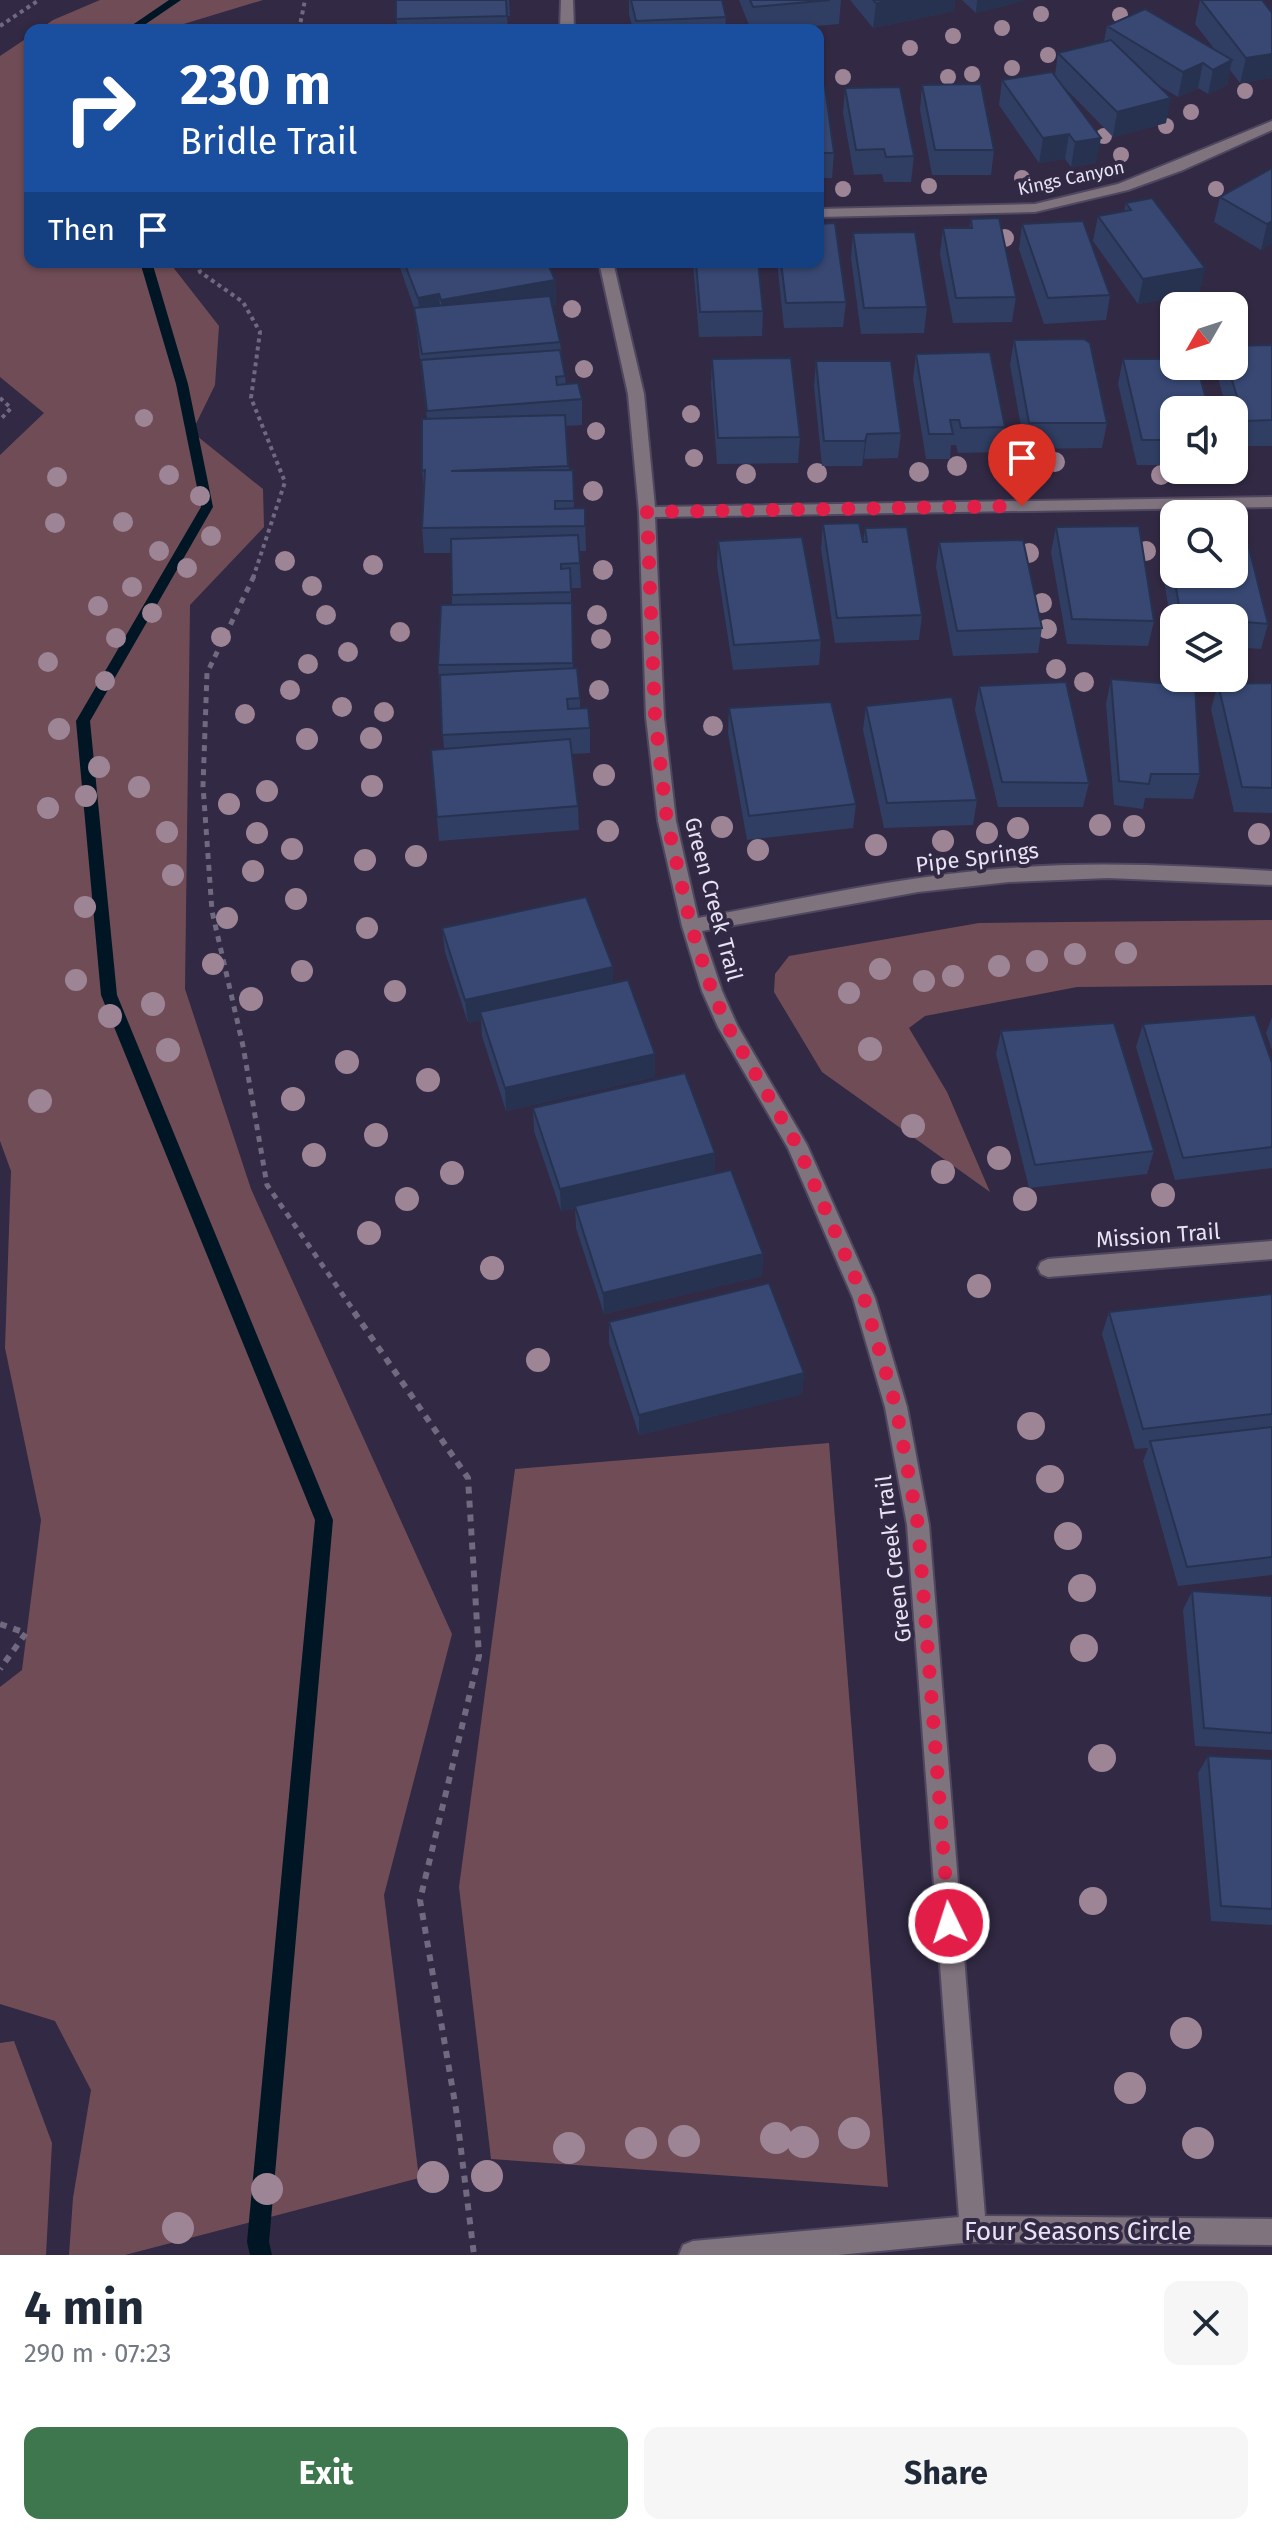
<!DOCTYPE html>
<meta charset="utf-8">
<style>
body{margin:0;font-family:"Fira Sans",sans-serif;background:#f6f6f7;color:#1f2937;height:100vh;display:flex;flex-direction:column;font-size:30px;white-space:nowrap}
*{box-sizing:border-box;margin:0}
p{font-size:26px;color:#747a83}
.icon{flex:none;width:44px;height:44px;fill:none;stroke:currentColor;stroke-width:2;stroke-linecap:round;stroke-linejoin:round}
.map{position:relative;height:2255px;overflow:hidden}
.side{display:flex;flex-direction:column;background:#fff;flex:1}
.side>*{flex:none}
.top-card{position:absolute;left:24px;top:24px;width:800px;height:244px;border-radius:16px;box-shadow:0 2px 6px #0004;background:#1a4fa0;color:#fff;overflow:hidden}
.needle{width:52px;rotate:231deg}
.controls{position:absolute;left:1160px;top:292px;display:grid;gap:16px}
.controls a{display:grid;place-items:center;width:88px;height:88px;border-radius:16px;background:#fff;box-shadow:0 2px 6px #0004;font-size:40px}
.pin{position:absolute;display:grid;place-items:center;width:68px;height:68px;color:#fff;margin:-82px -34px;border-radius:50% 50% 50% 0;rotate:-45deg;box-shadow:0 0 8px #0007}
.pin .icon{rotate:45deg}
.me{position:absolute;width:88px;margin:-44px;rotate:356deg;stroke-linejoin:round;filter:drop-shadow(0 0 6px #0008)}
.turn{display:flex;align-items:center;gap:28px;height:168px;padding:0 24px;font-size:36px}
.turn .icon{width:104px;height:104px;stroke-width:2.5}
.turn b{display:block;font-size:56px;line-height:68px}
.then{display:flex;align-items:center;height:76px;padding:0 24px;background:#0003;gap:16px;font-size:30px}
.round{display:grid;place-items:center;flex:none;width:84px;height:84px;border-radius:16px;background:#f6f6f7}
.summary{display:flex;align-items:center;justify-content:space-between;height:136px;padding:0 24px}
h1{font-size:48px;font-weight:700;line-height:60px}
.button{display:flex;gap:16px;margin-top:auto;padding:16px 24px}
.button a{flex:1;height:92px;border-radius:16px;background:#3e764d;color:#fff;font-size:32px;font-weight:700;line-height:92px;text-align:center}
.button a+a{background:#f6f6f7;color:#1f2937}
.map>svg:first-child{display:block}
.green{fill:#704d56}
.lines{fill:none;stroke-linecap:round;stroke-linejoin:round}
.stream{fill:#001625;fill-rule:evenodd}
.minor-casing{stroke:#4f4760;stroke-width:4}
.path-far2{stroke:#706980;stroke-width:4;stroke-dasharray:4 4;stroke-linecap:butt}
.path-far1{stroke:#706980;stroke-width:5;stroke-dasharray:6 6;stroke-linecap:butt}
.path{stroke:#706980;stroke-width:6;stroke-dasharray:7 7;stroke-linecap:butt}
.minor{fill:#7f737d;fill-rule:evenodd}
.tree{fill:#9d8596}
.wall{fill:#303e63}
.shaded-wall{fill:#273250}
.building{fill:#384873;stroke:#273250;stroke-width:2}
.route{stroke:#e11d48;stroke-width:14;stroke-dasharray:0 25.2}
.labels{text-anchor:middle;stroke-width:8;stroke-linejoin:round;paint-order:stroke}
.far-street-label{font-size:18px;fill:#e7e3f4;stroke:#322944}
.street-label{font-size:22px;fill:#e7e3f4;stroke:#322944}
.near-street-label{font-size:26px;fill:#e7e3f4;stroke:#322944}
</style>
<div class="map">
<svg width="1272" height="2255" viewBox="0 0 1272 2255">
<rect width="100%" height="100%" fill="#322944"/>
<path class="green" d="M100,0H263L164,30H39L53,20Z
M30,36V262H169L219,326L215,385L192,432L263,489L264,527L190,605L185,989L251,1189L452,1634L384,1895L419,2178L125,2255H69L73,2198L91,2090L55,2021L0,2004V1687L22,1670L41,1520L5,1348L11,1171L0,1141V455L44,413L0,377V56Z
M1272,920V985L1077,987L925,1016L909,1028L947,1092L990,1192L822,1072L774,992L775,974L789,956L979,923Z
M829,1443L888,2187L491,2159L459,1887L515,1469Z
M14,2041L52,2143L46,2255H0V2043Z"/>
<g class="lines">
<path class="stream" d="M169,0H181L137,30H125Z
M140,262H152L188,384L213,507L90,721L117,995L333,1520L269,2242L272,2255H250L247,2242L315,1520L101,995L76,721L201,507L176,384Z"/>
<defs>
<path id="minor" d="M561,0H573L574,30H560Z
M1272,121V130L1183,170L1128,190L1035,212L818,217V209L1035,204L1118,184Z
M599,262H613L644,394L655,507L1272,497V507L655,517L664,717L676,821L698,918C802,899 906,875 1011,868C1098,861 1185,866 1272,871V885L1108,878L1009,882L918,892L702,931L722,991L737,1025L807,1145L875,1298L907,1407L929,1525L985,2216L1272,2219V2245L973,2242L838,2255H679L683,2245L693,2241L959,2217L907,1525L885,1407L853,1298L788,1148L718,1027L702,991L682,926L658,821L646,717L639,512L628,394Z
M1272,1241V1259L1048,1277L1041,1274L1038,1268L1041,1262L1048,1259Z"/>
</defs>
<use href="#minor" class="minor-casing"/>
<path class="path-far2" d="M0,26L39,0
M299,30L305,0
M197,262L200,272L243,302L260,332L251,398L285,482L253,578
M0,398L11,408L0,420"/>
<path class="path-far1" d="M254,576L207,673L203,786L212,911L243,1046L267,1185L356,1314"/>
<path class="path" d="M354,1312L468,1478L479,1656L420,1900L456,2109L474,2255
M0,1624L26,1633L0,1669"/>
<use href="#minor" class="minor"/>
</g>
<g class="tree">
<circle cx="1041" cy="14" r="8"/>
<circle cx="1120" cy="15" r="8"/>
<circle cx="1002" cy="28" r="8"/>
<circle cx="953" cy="36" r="8"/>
<circle cx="910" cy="48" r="8"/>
<circle cx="1048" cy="55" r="8"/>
<circle cx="1012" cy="68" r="8"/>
<circle cx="972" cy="74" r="8"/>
<circle cx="843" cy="77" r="8"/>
<circle cx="948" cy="77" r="8"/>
<circle cx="1245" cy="91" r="8"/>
<circle cx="1191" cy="112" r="8"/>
<circle cx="1166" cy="126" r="8"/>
<circle cx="1104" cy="136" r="8"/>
<circle cx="1121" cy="155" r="8"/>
<circle cx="1022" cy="178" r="8"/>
<circle cx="929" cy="186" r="8"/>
<circle cx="843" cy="189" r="8"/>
<circle cx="1216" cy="189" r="8"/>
<circle cx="1005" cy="238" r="9"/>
<circle cx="572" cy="309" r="9"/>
<circle cx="584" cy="369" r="9"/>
<circle cx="691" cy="414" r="9"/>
<circle cx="144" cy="418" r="9"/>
<circle cx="596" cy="431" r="9"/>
<circle cx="694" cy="458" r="9"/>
<circle cx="1055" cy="462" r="10"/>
<circle cx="957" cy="466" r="10"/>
<circle cx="1019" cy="469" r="10"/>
<circle cx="919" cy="472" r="10"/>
<circle cx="817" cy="473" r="10"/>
<circle cx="746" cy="474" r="10"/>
<circle cx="169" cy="475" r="10"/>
<circle cx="1161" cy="475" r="10"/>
<circle cx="57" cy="477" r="10"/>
<circle cx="593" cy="491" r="10"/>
<circle cx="200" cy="496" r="10"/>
<circle cx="123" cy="522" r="10"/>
<circle cx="55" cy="523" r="10"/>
<circle cx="211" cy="536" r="10"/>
<circle cx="159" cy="551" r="10"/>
<circle cx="1146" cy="551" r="10"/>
<circle cx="1029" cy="553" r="10"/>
<circle cx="285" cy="561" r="10"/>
<circle cx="373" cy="565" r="10"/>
<circle cx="187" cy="568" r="10"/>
<circle cx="603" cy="570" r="10"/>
<circle cx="312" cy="586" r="10"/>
<circle cx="132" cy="587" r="10"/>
<circle cx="1042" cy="603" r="10"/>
<circle cx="98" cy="606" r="10"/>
<circle cx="152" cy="613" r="10"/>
<circle cx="326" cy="615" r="10"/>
<circle cx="597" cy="615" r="10"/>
<circle cx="1047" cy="629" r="10"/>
<circle cx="400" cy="632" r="10"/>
<circle cx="221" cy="637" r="10"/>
<circle cx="116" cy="638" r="10"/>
<circle cx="601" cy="639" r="10"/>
<circle cx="348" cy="652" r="10"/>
<circle cx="48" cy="662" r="10"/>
<circle cx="308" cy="664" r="10"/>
<circle cx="1056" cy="669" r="10"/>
<circle cx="105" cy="681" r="10"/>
<circle cx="1084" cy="682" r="10"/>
<circle cx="290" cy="690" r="10"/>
<circle cx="599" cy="690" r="10"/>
<circle cx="342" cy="707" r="10"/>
<circle cx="384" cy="712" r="10"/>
<circle cx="245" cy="714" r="10"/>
<circle cx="713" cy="726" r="10"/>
<circle cx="59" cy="729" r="11"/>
<circle cx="371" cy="738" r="11"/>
<circle cx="307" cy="739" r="11"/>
<circle cx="99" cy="767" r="11"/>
<circle cx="604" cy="775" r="11"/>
<circle cx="372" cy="786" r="11"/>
<circle cx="139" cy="787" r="11"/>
<circle cx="267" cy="791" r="11"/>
<circle cx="86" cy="796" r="11"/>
<circle cx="229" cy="804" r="11"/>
<circle cx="48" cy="808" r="11"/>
<circle cx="1100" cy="825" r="11"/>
<circle cx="1134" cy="826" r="11"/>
<circle cx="722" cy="827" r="11"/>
<circle cx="1018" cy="828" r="11"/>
<circle cx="608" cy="831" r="11"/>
<circle cx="167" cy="832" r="11"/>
<circle cx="257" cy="833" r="11"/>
<circle cx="987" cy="833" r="11"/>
<circle cx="1259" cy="834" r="11"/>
<circle cx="943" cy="841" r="11"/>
<circle cx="876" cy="845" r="11"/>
<circle cx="292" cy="849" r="11"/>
<circle cx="758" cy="850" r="11"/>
<circle cx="416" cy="856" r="11"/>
<circle cx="365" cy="860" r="11"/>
<circle cx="253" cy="871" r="11"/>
<circle cx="173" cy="875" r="11"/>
<circle cx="296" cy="899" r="11"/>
<circle cx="85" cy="907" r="11"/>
<circle cx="227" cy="918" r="11"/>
<circle cx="367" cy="928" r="11"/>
<circle cx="1126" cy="953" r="11"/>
<circle cx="1075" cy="954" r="11"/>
<circle cx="1037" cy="961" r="11"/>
<circle cx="213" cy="964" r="11"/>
<circle cx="999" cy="966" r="11"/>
<circle cx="880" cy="969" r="11"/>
<circle cx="302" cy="971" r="11"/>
<circle cx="953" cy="976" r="11"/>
<circle cx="76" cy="980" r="11"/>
<circle cx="924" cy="981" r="11"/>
<circle cx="395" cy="991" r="11"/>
<circle cx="849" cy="993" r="11"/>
<circle cx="251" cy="999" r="12"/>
<circle cx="153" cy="1004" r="12"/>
<circle cx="110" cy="1016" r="12"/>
<circle cx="870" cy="1049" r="12"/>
<circle cx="168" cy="1050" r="12"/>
<circle cx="347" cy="1062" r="12"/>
<circle cx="428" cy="1080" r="12"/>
<circle cx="293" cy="1099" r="12"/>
<circle cx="40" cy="1101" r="12"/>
<circle cx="913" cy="1126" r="12"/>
<circle cx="376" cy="1135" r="12"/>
<circle cx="314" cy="1155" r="12"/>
<circle cx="999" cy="1158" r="12"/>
<circle cx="943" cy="1172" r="12"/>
<circle cx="452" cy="1173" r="12"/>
<circle cx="1163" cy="1195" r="12"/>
<circle cx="407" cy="1199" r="12"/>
<circle cx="1025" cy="1199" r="12"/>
<circle cx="369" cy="1233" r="12"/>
<circle cx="492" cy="1268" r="12"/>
<circle cx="979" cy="1286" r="12"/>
<circle cx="538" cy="1360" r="12"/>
<circle cx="1031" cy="1426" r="14"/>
<circle cx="1050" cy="1479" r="14"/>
<circle cx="1068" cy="1536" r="14"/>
<circle cx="1082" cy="1588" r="14"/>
<circle cx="1084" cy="1648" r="14"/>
<circle cx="1102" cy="1758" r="14"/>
<circle cx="1093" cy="1901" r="14"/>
<circle cx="1186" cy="2033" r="16"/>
<circle cx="1130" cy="2088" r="16"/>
<circle cx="854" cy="2133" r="16"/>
<circle cx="776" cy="2138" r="16"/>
<circle cx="684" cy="2141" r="16"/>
<circle cx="803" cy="2142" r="16"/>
<circle cx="641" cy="2143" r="16"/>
<circle cx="1198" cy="2143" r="16"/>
<circle cx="569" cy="2148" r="16"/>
<circle cx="487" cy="2176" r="16"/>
<circle cx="433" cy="2177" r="16"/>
<circle cx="267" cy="2189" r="16"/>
<circle cx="178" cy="2228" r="16"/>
</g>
<path class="wall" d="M396,0H509L510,16H507L508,30H397Z
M629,0H722L726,17L725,30H633L629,14Z
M739,0H841L839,24L772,30H751Z
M850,0H955L954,11L873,28Z
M962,0H1026L976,13Z
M1200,0H1262L1272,13V78L1240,83L1230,70L1227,85L1208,94L1198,88L1178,97L1156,84L1166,123L1113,137L1064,87L1096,163L1071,167L1065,159L1039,163L999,105L1002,80L1055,75L1058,53L1104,41L1107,26L1216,51L1195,24Z
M922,85L994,150L991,175H932L920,110Z
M818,87L834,153L832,178H818Z
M845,88L914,156L911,182H884L882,174L854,175L843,113Z
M1272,168V243L1261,250L1214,222L1220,197Z
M1126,203L1200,293L1138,304L1093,241L1098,216L1124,212Z
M971,219L1016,297L1012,322L953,323L940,254L943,228H969Z
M1022,224L1110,295L1106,320L1044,324L1019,249Z
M853,233L927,307L924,333L861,334L851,258Z
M398,262H547L555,280L556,305H552L560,342L566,384L582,399V425L566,426L569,470H573L574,508H585L586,551H579L581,588H571V603H572L573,668L580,698V709L590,728V753L571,754L578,806L579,830L439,841L431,750L444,749L438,665L452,604L451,553H424L422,528L424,491L422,471L427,419L414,308Z
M693,262H758L763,311L762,336L699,337Z
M777,262H818L846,302L843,327L784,328Z
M1014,340L1107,423L1102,448L1025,449L1010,365Z
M1272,345V446H1238L1234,433V410H1227L1216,371L1218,366H1234Z
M916,354L1005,427L1002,452L958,453L956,445H951L950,459H926L913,379Z
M712,359L800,437L798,463L717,464L711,384Z
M1123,359L1174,410V456H1168L1167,449H1164L1160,465H1137L1118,384Z
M816,361L901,433L898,458L864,459L862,466H822L814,386Z
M823,524L863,542L865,528L922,615L919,640L835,643L821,549Z
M1056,527L1154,621L1148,646L1067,644L1051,552Z
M1166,533L1268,624L1261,649L1234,647V618H1174V639L1160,558Z
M718,541L821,640L819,665L733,670L717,566Z
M939,542L1042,628L1038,653L953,656L936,567Z
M1111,679L1200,774L1193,799L1145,798L1143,809L1114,805L1106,704Z
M1272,683V813L1234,812L1211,709L1218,684Z
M979,686L1089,783L1083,807H998L975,710Z
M866,706L977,800L973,825L884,828L863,730Z
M729,708L856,804L853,828L747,840L728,733Z
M442,928L613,967V983L655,1054V1077L506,1111L482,1036L481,1020L468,1023L445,952Z
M1272,1017V1050L1266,1033Z
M1143,1024L1272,1063V1168L1175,1180L1136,1047Z
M1001,1031L1154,1151L1147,1174L1029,1188L996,1054Z
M533,1108L715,1153L714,1174L763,1254L762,1276L604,1314L576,1228L575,1208L561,1211L534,1131Z
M1272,1294V1575L1178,1586L1143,1461L1148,1448L1135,1449L1102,1334L1109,1312Z
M609,1322L804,1373L802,1394L639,1435L609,1343Z
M1192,1591L1272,1596V1750L1195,1746L1183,1610Z
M1208,1756L1272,1759V1925L1211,1921L1198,1773Z"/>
<path class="shaded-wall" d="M891,0H955L954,11L873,28L876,3Z
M977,0H1026L976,13Z
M1272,54V78L1240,83L1246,58Z
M1232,60L1227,85L1208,94L1213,70Z
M1203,63L1198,88L1178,97L1183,72Z
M1171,98L1166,123L1113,137L1117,112Z
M1069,134L1065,159L1039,163L1043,138Z
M1101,138L1096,163L1071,167L1075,142Z
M1272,221V243L1261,250L1267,224Z
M1205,268L1200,293L1138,304L1143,279Z
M555,280L556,305L443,325L441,300Z
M439,294L441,320L420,323L418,298Z
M867,434L864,459L862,466L865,441Z
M613,967V991L480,1012L481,1020L468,1023L465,1000Z
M655,1054V1077L506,1111L505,1088Z
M715,1153L714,1175L561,1211L560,1189Z
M763,1254L762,1276L604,1314L603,1293Z
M804,1373L802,1394L639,1435V1415Z"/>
<path class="building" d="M396,0H506L507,16L396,19Z
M631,0H722L726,17L636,21Z
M750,0H830L753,7Z
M873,0H891L876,3Z
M1201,0H1262L1272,13V54L1246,58Z
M1145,9L1232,60L1213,70L1203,63L1183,72L1107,26Z
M1111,40L1171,98L1117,112L1058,53Z
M1052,72L1101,138L1075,142L1069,134L1043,138L1002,80Z
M981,84L994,150H935L922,85Z
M818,87H825L834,153H818Z
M900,87L914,156L886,157L884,149L856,150L845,88Z
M1272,168V221L1267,224L1220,197Z
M1152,198L1205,268L1143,279L1098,216L1131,210L1126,203Z
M999,218L1016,297L956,298L943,228H972L971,219Z
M1083,221L1110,295L1048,298L1022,224Z
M835,223L846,302L786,303L781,262H818V224Z
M915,232L927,307L864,308L853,233Z
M404,262H547L555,280L441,300L439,294L418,298Z
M696,262H758L763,311L700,312Z
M550,296L560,342L422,354L414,308Z
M1084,339L1090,343L1107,423H1029L1014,340Z
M1272,345V420L1244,421L1228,366H1234V346Z
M560,350L565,376L556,377L557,385L578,383L582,399L427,411L421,360Z
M990,352L1005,427L961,428L959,420H950L953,434H929L916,354Z
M791,358L800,437L718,438L712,359Z
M1123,359H1174V366H1197L1209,410H1174V431L1173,424H1162L1166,440H1142Z
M816,361H891L901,433L867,434L865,441H824Z
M565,415L568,466L451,471L573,470L574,501H555V509L585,508V526L422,528L425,470L422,471V419Z
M859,523L863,542H867L865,528L907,527L922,615L837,618L823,524Z
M1139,526L1154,621L1072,619L1056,527Z
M1166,533H1174V574H1234V535L1246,536L1268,624L1234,621V618H1200L1181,616Z
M578,535L580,563L561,564V569L570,568L571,592L452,595L451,539Z
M802,537L821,640L734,645L718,541Z
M1023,540L1042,628L957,631L939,542Z
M572,603L573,663L438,665L441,605Z
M577,668L580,698L567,699L568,709L588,708L590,728L442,735L440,675Z
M1111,679L1195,686L1200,774H1151L1149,784L1119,781Z
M1066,682L1089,783L1002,782L979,686Z
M1272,683V788L1242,787L1218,684Z
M952,697L977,800L887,803L866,706Z
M831,702L856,804L749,816L729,708Z
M570,739L578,806L437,817L431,750Z
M586,897L613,967L465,1000L442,928Z
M628,980L655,1054L505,1088L480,1012Z
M1255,1015L1272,1063V1147L1183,1158L1143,1024Z
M1114,1023L1154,1151L1035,1165L1001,1031Z
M685,1073L715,1153L560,1189L533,1108Z
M731,1170L763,1254L603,1293L575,1206Z
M769,1283L804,1373L639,1415L609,1322Z
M1272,1294V1414L1143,1429L1109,1312Z
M1272,1427V1557L1187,1567L1150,1441Z
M1192,1591L1272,1596V1733L1204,1728Z
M1208,1756L1272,1759V1909L1221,1906Z"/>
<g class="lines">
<path class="route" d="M949,1923L918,1525L896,1407L864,1298L797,1145L728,1027L712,991L691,926L667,821L655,717L647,512L1022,506"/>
</g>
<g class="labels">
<g class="far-street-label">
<text transform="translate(1071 178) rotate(-12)" y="6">Kings Canyon</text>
</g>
<g class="street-label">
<text transform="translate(977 857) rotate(-7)" y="8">Pipe Springs</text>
<text transform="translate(714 899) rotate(75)" y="8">Green Creek Trail</text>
<text transform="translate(1158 1235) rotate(-4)" y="8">Mission Trail</text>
<text transform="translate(893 1559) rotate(-97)" y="8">Green Creek Trail</text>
</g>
<g class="near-street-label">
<text x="1078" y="2240">Four Seasons Circle</text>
</g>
</g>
</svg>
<div class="controls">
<a><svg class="needle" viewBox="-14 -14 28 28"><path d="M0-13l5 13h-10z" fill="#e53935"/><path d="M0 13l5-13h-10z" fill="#747a83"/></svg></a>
<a><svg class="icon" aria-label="sound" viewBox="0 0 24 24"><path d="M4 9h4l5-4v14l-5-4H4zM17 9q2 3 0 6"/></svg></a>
<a><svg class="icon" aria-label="search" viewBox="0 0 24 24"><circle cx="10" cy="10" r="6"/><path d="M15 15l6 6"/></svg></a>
<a><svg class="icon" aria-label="layers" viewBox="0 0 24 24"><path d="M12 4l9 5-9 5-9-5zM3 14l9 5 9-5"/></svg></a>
</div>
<div class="pin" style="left:1022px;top:506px;background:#d93025"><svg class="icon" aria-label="arrive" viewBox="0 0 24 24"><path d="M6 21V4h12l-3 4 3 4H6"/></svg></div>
<svg class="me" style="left:949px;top:1923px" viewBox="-20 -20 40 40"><circle r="17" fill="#e11d48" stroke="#fff" stroke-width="3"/><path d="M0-11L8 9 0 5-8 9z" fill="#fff"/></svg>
<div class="top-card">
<div class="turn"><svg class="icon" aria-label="right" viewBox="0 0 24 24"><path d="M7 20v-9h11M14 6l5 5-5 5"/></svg><div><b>230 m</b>Bridle Trail</div></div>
<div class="then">Then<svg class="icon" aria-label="arrive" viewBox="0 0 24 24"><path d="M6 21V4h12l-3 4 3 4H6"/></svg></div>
</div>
</div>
<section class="side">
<div class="summary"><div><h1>4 min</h1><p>290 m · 07:23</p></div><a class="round"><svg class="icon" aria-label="close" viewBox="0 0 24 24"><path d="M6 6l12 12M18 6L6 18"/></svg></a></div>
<div class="button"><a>Exit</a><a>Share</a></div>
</section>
